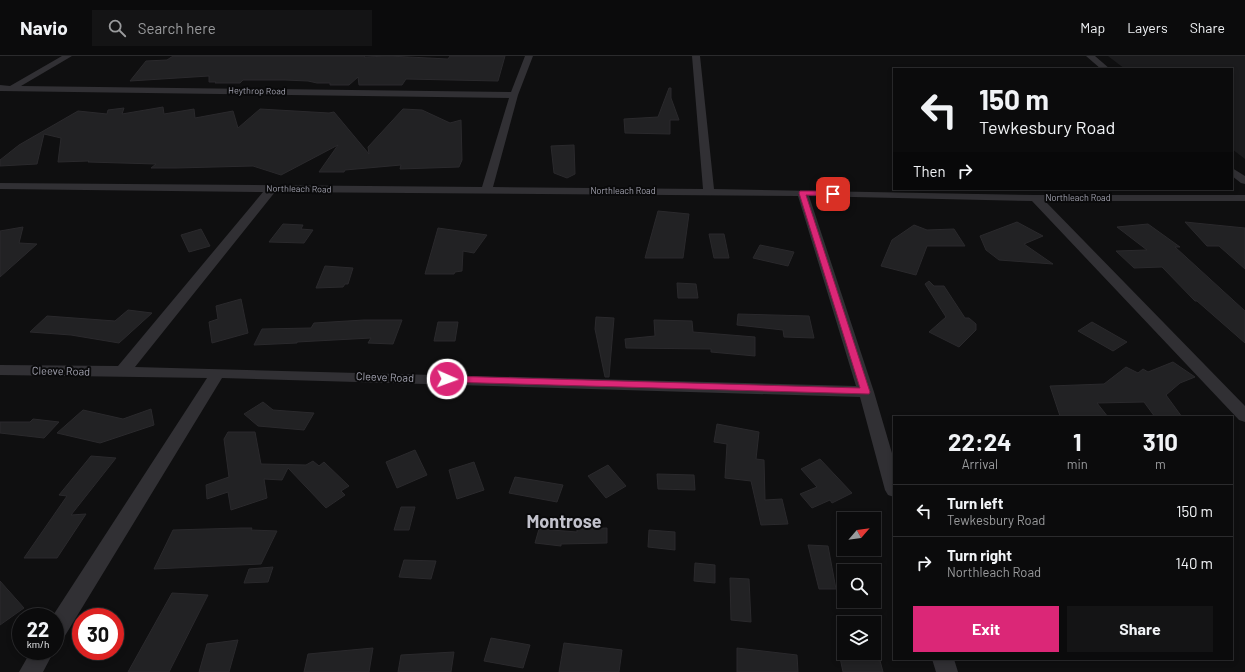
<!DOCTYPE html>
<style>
body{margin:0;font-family:Barlow,sans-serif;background:#141415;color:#f1f3f6;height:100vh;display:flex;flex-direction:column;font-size:15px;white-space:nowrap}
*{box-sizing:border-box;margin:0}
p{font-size:13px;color:#9a9b9d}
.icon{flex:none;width:22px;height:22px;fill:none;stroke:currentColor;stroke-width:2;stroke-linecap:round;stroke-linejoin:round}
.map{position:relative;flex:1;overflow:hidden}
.sheet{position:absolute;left:893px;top:360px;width:340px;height:244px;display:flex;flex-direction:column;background:#0b0b0c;border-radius:0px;box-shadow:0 2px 6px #0003,0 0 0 1px #2b2b2d}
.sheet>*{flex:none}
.guide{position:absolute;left:893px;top:12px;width:340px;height:122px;border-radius:0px;box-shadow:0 2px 6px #0003,0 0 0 1px #2b2b2d;background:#0b0b0c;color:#f1f3f6;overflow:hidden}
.needle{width:26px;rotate:62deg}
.fabs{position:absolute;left:837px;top:456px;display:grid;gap:8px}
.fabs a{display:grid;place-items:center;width:44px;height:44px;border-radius:0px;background:#0b0b0c;box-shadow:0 2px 6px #0003,0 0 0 1px #2b2b2d;font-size:20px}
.speed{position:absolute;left:12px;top:552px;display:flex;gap:8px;font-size:20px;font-weight:700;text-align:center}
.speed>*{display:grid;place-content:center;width:52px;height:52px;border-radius:50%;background:#0b0b0c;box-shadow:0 2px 6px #0003,0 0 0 1px #2b2b2d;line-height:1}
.speed small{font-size:10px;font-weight:400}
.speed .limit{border:6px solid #d22;background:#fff;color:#111}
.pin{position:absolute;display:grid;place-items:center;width:34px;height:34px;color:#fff;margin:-17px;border-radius:8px;box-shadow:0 2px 6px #0006}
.me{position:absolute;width:44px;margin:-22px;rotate:92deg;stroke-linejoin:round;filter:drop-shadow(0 0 3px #0008)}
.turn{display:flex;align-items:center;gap:14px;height:84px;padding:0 20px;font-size:18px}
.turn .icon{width:52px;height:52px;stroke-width:2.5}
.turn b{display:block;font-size:28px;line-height:34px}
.then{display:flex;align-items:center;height:38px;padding:0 20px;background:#0003;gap:8px;font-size:15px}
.eta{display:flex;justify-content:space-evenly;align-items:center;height:68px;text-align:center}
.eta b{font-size:24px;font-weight:700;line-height:28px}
.action{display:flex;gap:8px;margin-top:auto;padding:8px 20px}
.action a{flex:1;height:46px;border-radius:0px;background:#db2777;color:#fff;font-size:16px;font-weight:700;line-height:46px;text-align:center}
.action a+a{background:#141415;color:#f1f3f6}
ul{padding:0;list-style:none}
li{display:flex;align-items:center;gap:12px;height:52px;padding:0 20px;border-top:1px solid #2b2b2d}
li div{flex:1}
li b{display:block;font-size:15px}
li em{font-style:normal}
header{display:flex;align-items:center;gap:24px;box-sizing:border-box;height:56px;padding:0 20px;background:#0b0b0c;border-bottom:1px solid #2b2b2d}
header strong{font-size:19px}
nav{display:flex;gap:22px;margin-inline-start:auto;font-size:14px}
.search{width:280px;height:36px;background:#141415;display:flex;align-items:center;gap:10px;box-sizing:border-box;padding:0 14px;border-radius:0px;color:#9a9b9d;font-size:15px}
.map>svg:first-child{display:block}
.built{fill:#1b1b1d}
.building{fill:#222224;stroke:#2a292c}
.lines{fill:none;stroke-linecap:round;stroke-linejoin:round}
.street{fill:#313034;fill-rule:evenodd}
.route{fill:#db2777;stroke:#8e194d}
.labels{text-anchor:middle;stroke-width:4;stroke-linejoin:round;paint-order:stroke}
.far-street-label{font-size:9px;fill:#a2a2af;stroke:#0a0a0b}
.street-label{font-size:11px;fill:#a2a2af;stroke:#0a0a0b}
.near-district-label{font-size:18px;font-weight:bold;fill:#c2c2cc;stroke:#0a0a0b}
</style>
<header>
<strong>Navio</strong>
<div class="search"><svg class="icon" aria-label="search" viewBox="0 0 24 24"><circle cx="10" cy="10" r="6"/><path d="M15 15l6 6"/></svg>Search here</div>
<nav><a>Map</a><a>Layers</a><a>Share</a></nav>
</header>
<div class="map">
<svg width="1245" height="616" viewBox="0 0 1245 616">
<rect width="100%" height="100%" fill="#0f0f10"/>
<path class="built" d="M1108,0H1245V103L1232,93V13H1125Z"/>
<path class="building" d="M173,0H365L364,1L389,0L448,3L450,0H505L498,25L406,23L402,29H359L358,21L349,29H330V27H317L308,25L285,24H243L240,27H215L216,26H209V20L130,25L146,5L167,4Z
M669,32H671V42L679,64H670V78L625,77L624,63L658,61Z
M163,51L164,58L194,53L195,62L233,55L238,72L260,53L329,57L334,56L369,98L368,91L403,53L422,54L450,67L461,64L462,104L459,111L400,113L401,109L345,114L344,116H319L338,89L281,119L253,110L176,112H151L156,108L88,106L89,105L58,106L61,82L44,78L37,108L0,110V104L19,89L78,55L107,58L108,54L124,52L122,58Z
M574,89L575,118L567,122L554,117L551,90Z
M658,155L689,158L683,202H645Z
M1017,166L1043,180L1024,188L1053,208L999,204L986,194L980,180Z
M1185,166L1245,172V213L1219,190H1207Z
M283,168L303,169L301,173L313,174L304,187L269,186Z
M1148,168L1180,191H1175L1245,255V287L1197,245H1195L1162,211L1134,212L1116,195L1147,194L1117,171Z
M914,169L927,174L954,173L965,190H927L916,219L881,210L892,184Z
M23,171L19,187L37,188L0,221V175Z
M438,172L487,179L474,197L463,195L462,215L455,216L454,218H425Z
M201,173L210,190L189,196L181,179Z
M709,178H724L729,202H714Z
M760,189L794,196L788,210L753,202Z
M325,210L353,212L348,228H345L343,231L316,232Z
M929,225L934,230H944L965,262H969L976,268V274L959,291L929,276L946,261L925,228Z
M677,227L696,228L698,242H678Z
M241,243L248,277L212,287L209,266L218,263L216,250Z
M128,254L152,257L119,287L71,279L30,276L47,260L115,265Z
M738,258L809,260L814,282L784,281L783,274L737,269Z
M596,261L614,262L609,321H605L595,273Z
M364,264H402L393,288L368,287L371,282L297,286V287L254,289L262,273L311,272L314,267Z
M654,264L692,265L693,276L755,281V300L711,296V293L626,292L625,283L655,280Z
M438,266H458L455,285H434Z
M1092,266L1127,286L1113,295L1078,275Z
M1173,306L1195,321L1180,327L1166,339L1182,361H1155L1144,346L1097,347L1108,361L1060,360L1050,330L1104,328L1126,311L1138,317L1143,313L1148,316Z
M263,346L273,354L314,357L304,374L258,370L244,358Z
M151,353L154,369L100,387L57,377L83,354L123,363Z
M33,363L59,366L44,382L0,377V366H30Z
M717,368L759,376L756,403L764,404L765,444L782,443L788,468L761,469L751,425L725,422L727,388L714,386Z
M228,376H255L261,408L306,409L313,405L319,410L324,406L349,430L341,435L345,439L326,452L288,412L282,424L264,423L267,442L231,454L228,436L207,443L206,429L229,421L224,383Z
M415,394L427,419L397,432L386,406Z
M91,400L116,402L71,459L86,458L57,502H24L67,440L59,439Z
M820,403L852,437L832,447L830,444L812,452L800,438L817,431L801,413Z
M474,406L484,434L457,443L449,414Z
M608,409L626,430L606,442L588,420Z
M657,418L694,419L695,434L658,433Z
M515,421L563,429L557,446L509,437Z
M401,451H415L409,474H394Z
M241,472H252L251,474L277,475L261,508L154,513L173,474Z
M607,472V487L561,488V490L535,487L539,473L577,476V473Z
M649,474L675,476V494L648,491Z
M808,489L828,490L836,533H819Z
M404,504L436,505L431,523L399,521Z
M695,507L715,509V527L694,525Z
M273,511L268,526L244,527L249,513Z
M730,522L749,523L751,566L731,564Z
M0,525L24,552L0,569Z
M172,537L208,539L169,616H128Z
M491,582L530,589L523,612L484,605Z
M238,584L229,616H199L207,588Z
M564,587L622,594L619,616H559Z
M373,592L369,616H304L308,598Z
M737,592L797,599L798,616H737Z
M454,596L451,616H398L401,599Z
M839,597H878L883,616H843Z"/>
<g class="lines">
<path class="street" d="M62,0H72L21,30L511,36L525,0H533L518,39L493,131L703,133L692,0H700L714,133L1035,139H1245V145H1045L1245,350V366L1239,364L1032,145L809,140L874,336L894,404V441L888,439L885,434L860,341L222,322L63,583L55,586V561H52L207,322L0,319V309L118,310L263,136L0,133V127L482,131L509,42L0,35V29L10,30ZM275,136L798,140L856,330L135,311Z
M1086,0H1095L1110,13H1101Z
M1232,112L1245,120V128L1241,127L1232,120Z
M31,595H54L43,616H19Z
M932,603H954L958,616H936Z"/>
</g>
<path class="route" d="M800,135H833L836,138L833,140L806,139L870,336L869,338L447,326L443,323L447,320L860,332L799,137Z"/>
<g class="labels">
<g class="far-street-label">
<text transform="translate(257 35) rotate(1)" y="3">Heythrop Road</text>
<text transform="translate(299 133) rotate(1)" y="3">Northleach Road</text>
<text x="623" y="138">Northleach Road</text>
<text x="1078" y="145">Northleach Road</text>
</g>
<g class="street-label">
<text transform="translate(61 315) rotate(1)" y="4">Cleeve Road</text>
<text transform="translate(385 321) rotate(2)" y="4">Cleeve Road</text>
</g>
<g class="near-district-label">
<text x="564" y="472">Montrose</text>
</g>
</g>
</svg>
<div class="fabs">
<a><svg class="needle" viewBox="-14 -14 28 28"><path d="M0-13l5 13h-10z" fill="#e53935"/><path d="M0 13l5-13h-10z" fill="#9a9b9d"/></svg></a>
<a><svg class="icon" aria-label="search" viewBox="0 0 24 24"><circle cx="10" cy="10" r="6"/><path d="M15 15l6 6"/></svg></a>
<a><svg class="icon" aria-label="layers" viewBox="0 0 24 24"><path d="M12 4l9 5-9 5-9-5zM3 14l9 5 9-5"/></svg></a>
</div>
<div class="speed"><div>22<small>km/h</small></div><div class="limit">30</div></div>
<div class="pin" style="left:833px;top:138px;background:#d93025"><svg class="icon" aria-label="arrive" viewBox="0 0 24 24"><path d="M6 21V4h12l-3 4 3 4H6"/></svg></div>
<svg class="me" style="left:447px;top:323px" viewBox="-20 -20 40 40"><circle r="17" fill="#db2777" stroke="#fff" stroke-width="3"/><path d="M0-11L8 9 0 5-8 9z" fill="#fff"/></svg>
<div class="guide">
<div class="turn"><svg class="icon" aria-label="left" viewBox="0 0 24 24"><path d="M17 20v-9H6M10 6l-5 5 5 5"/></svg><div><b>150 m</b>Tewkesbury Road</div></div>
<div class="then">Then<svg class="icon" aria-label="right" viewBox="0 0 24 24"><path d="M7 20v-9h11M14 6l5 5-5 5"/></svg></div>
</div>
<section class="sheet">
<div class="eta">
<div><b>22:24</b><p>Arrival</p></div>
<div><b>1</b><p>min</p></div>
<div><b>310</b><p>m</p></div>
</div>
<ul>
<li><svg class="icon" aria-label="left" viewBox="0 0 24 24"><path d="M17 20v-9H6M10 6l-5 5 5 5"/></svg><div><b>Turn left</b><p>Tewkesbury Road</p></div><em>150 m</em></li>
<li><svg class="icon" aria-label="right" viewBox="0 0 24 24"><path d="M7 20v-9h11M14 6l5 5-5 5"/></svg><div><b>Turn right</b><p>Northleach Road</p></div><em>140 m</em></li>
</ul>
<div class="action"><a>Exit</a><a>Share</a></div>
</section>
</div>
